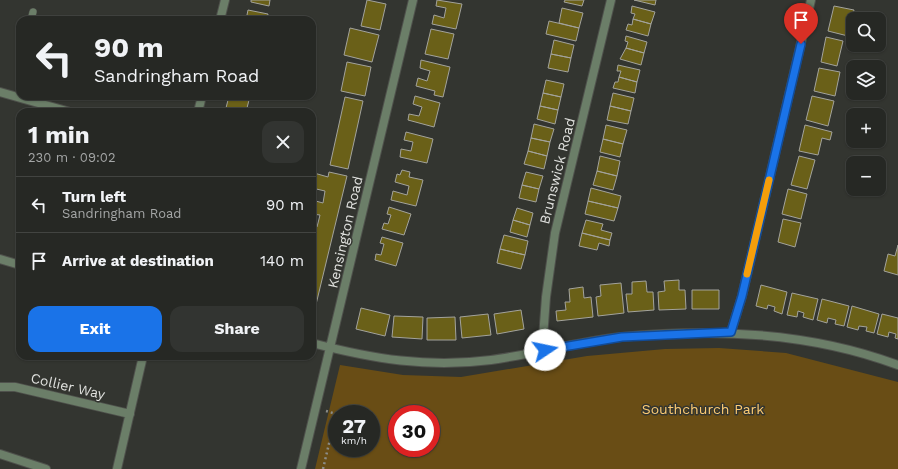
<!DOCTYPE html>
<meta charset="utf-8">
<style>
body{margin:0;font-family:"Work Sans",sans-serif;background:#323431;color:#f1f3f6;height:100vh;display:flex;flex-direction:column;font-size:15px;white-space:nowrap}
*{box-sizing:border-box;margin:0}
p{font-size:13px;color:#a4a6a6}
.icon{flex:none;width:22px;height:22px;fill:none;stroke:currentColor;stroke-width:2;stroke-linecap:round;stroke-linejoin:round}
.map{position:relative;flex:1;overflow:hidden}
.drawer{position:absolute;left:16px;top:108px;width:300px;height:252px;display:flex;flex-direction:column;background:#262824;border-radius:12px;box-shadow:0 1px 3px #0004,0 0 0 1px #424441}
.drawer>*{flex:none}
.top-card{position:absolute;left:16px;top:16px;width:300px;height:84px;border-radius:12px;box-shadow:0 1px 3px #0004,0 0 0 1px #424441;background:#262824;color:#f1f3f6;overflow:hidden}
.tools{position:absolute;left:846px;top:12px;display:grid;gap:8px}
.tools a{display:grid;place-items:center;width:40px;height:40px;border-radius:8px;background:#262824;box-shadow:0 1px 3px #0004,0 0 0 1px #424441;font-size:20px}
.speed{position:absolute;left:328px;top:405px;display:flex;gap:8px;font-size:20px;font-weight:700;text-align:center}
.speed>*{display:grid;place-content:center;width:52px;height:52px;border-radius:50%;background:#262824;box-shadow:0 1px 3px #0004,0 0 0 1px #424441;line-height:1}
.speed small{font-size:10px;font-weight:400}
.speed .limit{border:6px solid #d22;background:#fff;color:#111}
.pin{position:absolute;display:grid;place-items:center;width:34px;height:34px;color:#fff;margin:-41px -17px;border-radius:50% 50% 50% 0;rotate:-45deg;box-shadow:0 0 4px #0007}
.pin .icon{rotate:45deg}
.me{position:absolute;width:44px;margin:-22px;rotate:79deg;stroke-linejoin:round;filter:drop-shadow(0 0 3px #0008)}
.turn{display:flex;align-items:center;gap:14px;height:84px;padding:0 12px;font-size:18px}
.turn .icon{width:52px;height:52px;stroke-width:2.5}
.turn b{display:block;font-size:28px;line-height:34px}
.round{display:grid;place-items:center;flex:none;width:42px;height:42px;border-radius:12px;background:#323431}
.head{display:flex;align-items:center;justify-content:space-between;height:68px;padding:0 12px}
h1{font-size:24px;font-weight:700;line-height:30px}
.action{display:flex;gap:8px;margin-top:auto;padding:8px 12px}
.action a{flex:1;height:46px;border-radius:12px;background:#1a73e8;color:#fff;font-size:16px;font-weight:700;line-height:46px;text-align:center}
.action a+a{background:#323431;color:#f1f3f6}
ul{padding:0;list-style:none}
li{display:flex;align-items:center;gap:12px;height:56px;padding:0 12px;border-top:1px solid #424441}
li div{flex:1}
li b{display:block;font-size:15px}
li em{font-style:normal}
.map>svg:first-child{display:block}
.green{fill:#694d15;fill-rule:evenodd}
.building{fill:#6a6018;stroke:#a3a39c}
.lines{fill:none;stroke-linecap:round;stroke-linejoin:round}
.service-casing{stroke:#4f514c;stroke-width:8}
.minor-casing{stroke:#4f514c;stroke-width:10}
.path{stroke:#8c8d89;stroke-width:2.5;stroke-dasharray:2 3;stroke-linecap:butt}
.service{stroke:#6b7e68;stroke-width:7}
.minor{stroke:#6b7e68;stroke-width:8}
.route-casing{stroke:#114b97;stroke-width:10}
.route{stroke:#1a73e8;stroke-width:7}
.slow{stroke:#f59e0b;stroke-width:7}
.labels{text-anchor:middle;stroke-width:3;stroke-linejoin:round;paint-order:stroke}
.street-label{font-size:14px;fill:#e0e1de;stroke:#333530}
.park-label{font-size:14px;fill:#fccb73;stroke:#333530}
</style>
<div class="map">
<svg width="898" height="469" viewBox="0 0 898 469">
<rect width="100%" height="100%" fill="#333530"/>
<path class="green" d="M719,348L786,353L898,382V469H315L340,365L403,375L461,377L587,356L665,349ZM337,414H371V448H337ZM397,414H431V448H397Z"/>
<path class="building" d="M251,0H270L269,6L251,2Z
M367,0L386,4L380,30L361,26Z
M437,0L462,4L456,29L432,24L434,15L444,18L446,8L436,6Z
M565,0H584L582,6L564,2Z
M634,0H656L655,5Z
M632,6L655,12L651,24L633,19L635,14L631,13Z
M834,6L854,10L848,36L828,31Z
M562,8L583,13L579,28L559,23Z
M248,10L268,14L267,20H246Z
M633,19L651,24L648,36L626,30L628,24L632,25Z
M549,21L579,28L576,41L546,34Z
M350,28L379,35L372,62L344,55Z
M431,29L454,34L448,59L425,54Z
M626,36L647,42L644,53L626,48L628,42L625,41Z
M826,37L843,41L837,66L821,62Z
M554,40L574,45L571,58L551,54Z
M626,48L644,53L641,65L620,59Z
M551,54L571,58L568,72L548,68Z
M421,60L450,67L443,97L434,95L435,91L416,86L418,78L427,81L430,71L420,68Z
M347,62L371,67L365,96L341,91Z
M618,65L640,70L637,82L619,77L621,71H617Z
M819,68L840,72L835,96L814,91Z
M619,77L637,82L635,93L613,88L615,82H618Z
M546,80L564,84L561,97L543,93Z
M543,93L561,97L558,110L540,106Z
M613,93L634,98L631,111L610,106Z
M229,96H250L246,112H225Z
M415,96L440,103L434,127L408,120L409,114L419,116L422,107L413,104Z
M812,96L834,101L828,126L806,120Z
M345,97L363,101L348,169L330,165Z
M540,106L558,110L555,124L537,119Z
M610,106L631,111L628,124L607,120Z
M534,124L554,129L550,142L531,138Z
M606,125L627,130L623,144L603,139Z
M805,125L832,132L830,140L822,138L818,155L799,151Z
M406,132L433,139L427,163L400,157L401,149L411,151L413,142L404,140Z
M531,138L550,142L547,156L528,151Z
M603,139L623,144L620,157L600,152Z
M528,151L547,156L544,169L524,164Z
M600,156L620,161L617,176L597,171Z
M799,156L815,160L807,189L791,185Z
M402,170L410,172L409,177L423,180L416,206L391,200L393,191L407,195L409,186L395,182L397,174L400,175Z
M597,171L617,176L613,190L593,185Z
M329,172L347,176L312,321V226L317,227L320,215L312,214V200L323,203L325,191L312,188V182L314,173L328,177Z
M526,172L543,176L539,189L522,185Z
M522,185L539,189L536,202L519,198Z
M591,188L621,196L618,208L588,201Z
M788,189L807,194L801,219L782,214Z
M588,201L618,208L614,221L585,214Z
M389,207L411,214L404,235L382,229L384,223L388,224L391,215L387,214Z
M517,208L533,213L530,225L513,220Z
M783,219L801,223L795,247L778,242Z
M513,220L530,225L527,237L510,232Z
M586,220L603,224L601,230L612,233L610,240L582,233Z
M582,233L610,240L609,246L599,243L597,250L579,246Z
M504,235L528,241L525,255L500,249Z
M382,237L403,243L396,266L375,260L376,254L381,255L384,244L380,243Z
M898,245V275L884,271L888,254L895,256Z
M500,249L525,255L521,269L497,263Z
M679,280V290H685L686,309L659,310L658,292L665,291L664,281Z
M646,281L647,292H653L654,310L628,312L626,294H632V282Z
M621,283L624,313L598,316L596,297L601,296L600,285Z
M761,285L787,292L782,314L774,311L775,307L768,305L767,309L756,306Z
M583,287L584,298L591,297L593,317L557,321L556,311L566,310L565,302H570L569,289Z
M692,290H719V309H692Z
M792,293L818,299L813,320L803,317L804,313L798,311L797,317L787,315Z
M822,299L849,306L844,326L835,324L836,320L828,318L827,323L817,320Z
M852,306L879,314L874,333L866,331L867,327L859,326L858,330L847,327Z
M361,308L390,315L385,336L356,329Z
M521,310L524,329L497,334L494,314Z
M488,314L491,335L462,338L460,317Z
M882,314L898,318V339L895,338L896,334L889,332L888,337L877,334Z
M394,316L423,317L422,339L392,337Z
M455,317L456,340H427V318Z"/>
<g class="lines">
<defs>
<path id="service" d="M31,20L33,12
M19,97L20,89"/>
<path id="minor" d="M220,20L225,0
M0,92L70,112
M198,112L202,96
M0,259L20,265
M731,332L742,296L811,0
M312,343C373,359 428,368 491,360C534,354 577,342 621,337C714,328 810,332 898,365
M545,350L543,338L546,297L555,233L611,0
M0,387H15L130,414
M0,454L46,469
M117,469L143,356
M301,469L413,0"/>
</defs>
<use href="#service" class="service-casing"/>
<use href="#minor" class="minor-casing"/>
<path class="path" d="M323,469L336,414L326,411"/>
<use href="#service" class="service"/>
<use href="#minor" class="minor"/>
</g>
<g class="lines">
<defs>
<path id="route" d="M545,350L622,337L731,332L742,296L801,44"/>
</defs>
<use href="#route" class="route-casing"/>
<use href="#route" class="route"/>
<path class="slow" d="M747,274L769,180"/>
</g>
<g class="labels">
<g class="street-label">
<text transform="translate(557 171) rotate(-76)" y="5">Brunswick Road</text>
<text transform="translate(345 232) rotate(-77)" y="5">Kensington Road</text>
<text transform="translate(68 386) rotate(13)" y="5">Collier Way</text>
</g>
<g class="park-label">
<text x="703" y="414">Southchurch Park</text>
</g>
</g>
</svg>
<div class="tools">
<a><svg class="icon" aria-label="search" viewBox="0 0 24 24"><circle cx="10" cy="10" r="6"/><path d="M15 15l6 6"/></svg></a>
<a><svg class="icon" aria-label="layers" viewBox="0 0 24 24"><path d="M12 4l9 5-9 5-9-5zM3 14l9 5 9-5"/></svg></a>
<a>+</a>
<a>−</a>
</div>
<div class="speed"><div>27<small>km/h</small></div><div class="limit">30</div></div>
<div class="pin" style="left:801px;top:44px;background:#d93025"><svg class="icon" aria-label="arrive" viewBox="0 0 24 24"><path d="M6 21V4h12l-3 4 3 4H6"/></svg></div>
<svg class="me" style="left:545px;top:350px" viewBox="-20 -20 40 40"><circle r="19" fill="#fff"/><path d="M0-13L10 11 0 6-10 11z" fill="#1a73e8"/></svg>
<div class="top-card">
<div class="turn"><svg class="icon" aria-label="left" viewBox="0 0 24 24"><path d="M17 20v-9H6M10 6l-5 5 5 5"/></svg><div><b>90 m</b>Sandringham Road</div></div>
</div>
<section class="drawer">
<div class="head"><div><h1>1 min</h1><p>230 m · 09:02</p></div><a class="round"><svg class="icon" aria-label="close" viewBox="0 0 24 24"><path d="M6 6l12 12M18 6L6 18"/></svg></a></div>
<ul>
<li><svg class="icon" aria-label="left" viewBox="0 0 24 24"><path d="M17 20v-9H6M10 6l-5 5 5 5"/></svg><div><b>Turn left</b><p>Sandringham Road</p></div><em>90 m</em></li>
<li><svg class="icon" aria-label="arrive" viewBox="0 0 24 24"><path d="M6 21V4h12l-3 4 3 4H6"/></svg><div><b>Arrive at destination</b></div><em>140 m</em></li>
</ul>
<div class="action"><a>Exit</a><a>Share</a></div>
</section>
</div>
